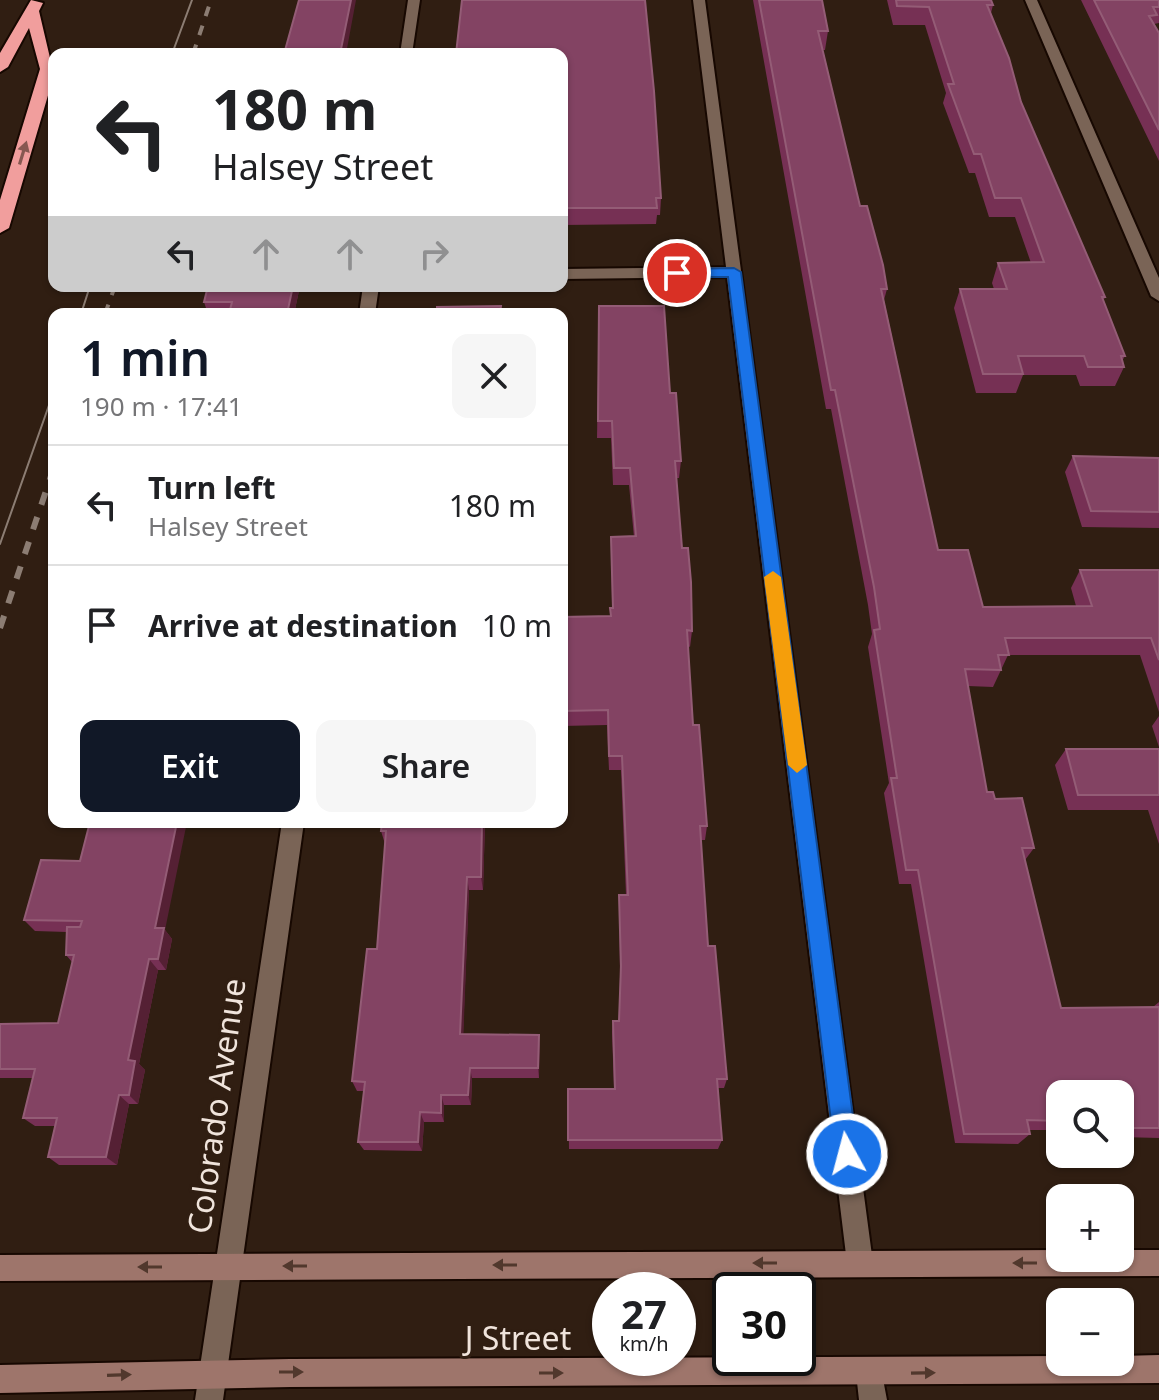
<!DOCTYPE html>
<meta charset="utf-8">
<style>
body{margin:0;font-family:"Noto Sans",sans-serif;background:#f6f6f6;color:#202124;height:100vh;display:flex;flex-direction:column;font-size:30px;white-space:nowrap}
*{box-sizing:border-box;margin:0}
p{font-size:26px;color:#757577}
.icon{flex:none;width:44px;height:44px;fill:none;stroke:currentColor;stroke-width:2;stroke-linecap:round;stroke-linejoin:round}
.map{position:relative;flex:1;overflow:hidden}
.details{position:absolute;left:48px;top:308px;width:520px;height:520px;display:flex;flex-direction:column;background:#fff;border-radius:16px;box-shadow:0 2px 6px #0004}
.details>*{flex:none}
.top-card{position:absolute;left:48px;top:48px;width:520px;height:244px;border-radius:16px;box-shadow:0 2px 6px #0004;background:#fff;color:#202124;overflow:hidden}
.buttons{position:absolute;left:1046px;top:1080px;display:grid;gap:16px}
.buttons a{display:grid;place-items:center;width:88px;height:88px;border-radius:16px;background:#fff;box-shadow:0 2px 6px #0004;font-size:40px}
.speed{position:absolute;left:592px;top:1272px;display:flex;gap:16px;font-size:40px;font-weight:700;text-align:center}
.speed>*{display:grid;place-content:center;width:104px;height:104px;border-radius:50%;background:#fff;box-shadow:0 2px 6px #0004;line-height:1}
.speed small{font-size:20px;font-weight:400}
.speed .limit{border:4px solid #111;border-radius:12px;background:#fff;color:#111}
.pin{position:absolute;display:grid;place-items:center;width:68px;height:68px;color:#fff;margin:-34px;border:4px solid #fff;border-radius:50%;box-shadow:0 2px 8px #0007}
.me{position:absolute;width:88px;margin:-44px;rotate:353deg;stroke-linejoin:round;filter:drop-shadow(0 0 6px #0008)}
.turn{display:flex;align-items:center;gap:28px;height:168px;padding:0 32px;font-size:36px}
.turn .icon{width:104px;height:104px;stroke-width:2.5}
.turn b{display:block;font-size:56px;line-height:68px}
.lanes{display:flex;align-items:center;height:76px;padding:0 32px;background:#0003;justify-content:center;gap:40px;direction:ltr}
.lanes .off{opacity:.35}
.round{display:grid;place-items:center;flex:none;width:84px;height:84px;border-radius:16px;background:#f6f6f6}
.headline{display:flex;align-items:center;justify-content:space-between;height:136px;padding:0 32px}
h1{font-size:48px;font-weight:600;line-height:60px;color:#111827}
.primary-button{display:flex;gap:16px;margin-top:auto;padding:16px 32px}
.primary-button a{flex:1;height:92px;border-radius:16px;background:#111827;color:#fff;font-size:32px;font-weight:600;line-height:92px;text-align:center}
.primary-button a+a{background:#f6f6f6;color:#202124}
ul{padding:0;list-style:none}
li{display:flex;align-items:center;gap:24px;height:120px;padding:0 32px;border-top:2px solid #e0e0e0}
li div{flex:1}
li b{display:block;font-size:30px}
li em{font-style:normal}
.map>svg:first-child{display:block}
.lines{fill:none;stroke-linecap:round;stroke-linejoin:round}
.street-casing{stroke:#170801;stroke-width:4}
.secondary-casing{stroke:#170801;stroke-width:4}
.highway-casing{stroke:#170801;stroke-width:4}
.street{fill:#7a6456;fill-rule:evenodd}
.secondary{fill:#9e756b;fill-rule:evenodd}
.highway{fill:#f19e9d;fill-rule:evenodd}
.tram{stroke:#8c7d73;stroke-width:2}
.rail-far1{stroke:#8c7d73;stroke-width:4;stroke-dasharray:10 10;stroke-linecap:butt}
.rail{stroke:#8c7d73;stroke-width:6;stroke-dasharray:13 13;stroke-linecap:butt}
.wall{fill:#763054}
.shaded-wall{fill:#552034}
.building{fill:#834363;stroke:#945c76;stroke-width:2}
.oneway{fill:#875851}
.oneway2{fill:#51382d}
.route{fill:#1a73e8;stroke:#114b97;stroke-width:2}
.slow{fill:#f59e0b}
.labels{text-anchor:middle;stroke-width:6;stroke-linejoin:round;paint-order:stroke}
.near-street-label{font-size:32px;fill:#f0e4dc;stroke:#301e12}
</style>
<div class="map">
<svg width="1159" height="1400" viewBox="0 0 1159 1400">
<rect width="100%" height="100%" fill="#301e12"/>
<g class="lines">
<defs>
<path id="street" d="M408,0H420L412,54H400Z
M693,0H705L873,1263L869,1272L860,1276L851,1272L847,1263L727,277L562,279V269L726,267Z
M1025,0H1037L1159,278V301L1151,296Z
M363,286H379L375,314H359Z
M282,822H304L223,1400H195Z
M870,1359L880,1363L887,1400H859L856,1373L860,1363Z"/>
<path id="secondary" d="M1060,1250V1258H1120V1250H1159V1276L0,1281V1255Z
M1159,1355V1383L290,1387L0,1393V1365L290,1359L1060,1356V1362H1120V1356Z"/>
<path id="highway" d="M31,0L43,3L39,11L54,75L9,228L0,233V200L40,69L29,28L8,67L0,72V53Z"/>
</defs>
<use href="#street" class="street-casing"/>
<use href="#secondary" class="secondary-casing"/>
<use href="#highway" class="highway-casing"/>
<use href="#street" class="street"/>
<use href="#secondary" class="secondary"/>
<use href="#highway" class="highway"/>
<path class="tram" d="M172,54L192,0
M81,314L90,286
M0,544L54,391"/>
<path class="rail-far1" d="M193,54L211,0
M105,314L115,286"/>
<path class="rail" d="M0,628L54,467"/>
</g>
<path class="wall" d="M753,0H822L828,31L825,50H823L860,206L887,289L884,300L938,550L983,607L1076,606L1071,588L1080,570H1159V712L1140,655H1008L993,687L968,686L987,792L995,799L1034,848L1025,860L1061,1008L1153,1007L1159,1002V1138L1120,1137V1094H1060V1130H1029L1030,1134L1018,1144L955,1143L911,884H899L884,793L889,783L868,647L872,634L868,605L831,409H826Z
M887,0H991L993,5L991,13L1021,102L1105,297L1103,302L1125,356L1122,361L1124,367L1115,386H1080L1076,375H1023L1016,393H976L954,308L960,289H994L992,283L998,263H1031L1015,217H989L975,173H969L943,103L946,93L925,25H893Z
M1081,0H1159V23L1154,24L1159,33V161Z
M562,54L661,198L660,215H657L656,224L562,225Z
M208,286H300L294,314H208L204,302Z
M599,306L670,393L681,461L679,478H676L682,548L692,631L690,647L688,646L693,725L707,826L705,840H701L708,946L727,1079L724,1088H717L722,1140L718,1149H569L568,1089H614L612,1032L613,1021H619L620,977L619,895H626L621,770H609L607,725L562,726V617L610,616V608H612L611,537H634L629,485H613L611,438H597Z
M1073,456L1159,458V528L1082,527L1065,472Z
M1159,716V747L1152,726Z
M1066,749H1159V844L1148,810H1068L1055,765Z
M485,822L483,890H469L463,1034L539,1035V1078H472L471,1105H444V1122H424L422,1151L364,1150L358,1142L364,1091H357L352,1081L377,949L385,844L381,831Z
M80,861L165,930L172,939L166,970H158L139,1064L145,1070L138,1104H129L117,1165H59L48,1157L55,1126H35L23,1118L33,1078H0V1024L58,1023L72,962L66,955L67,932L35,931L24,920Z"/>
<path class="shaded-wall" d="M351,0H356L346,54H340Z
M293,286H300L294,314H287Z
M177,822H187L165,930L172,939L166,970L158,959L155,928Z
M482,822H485L483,890L481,877Z
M467,877L469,890L463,1045L460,1034Z
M149,959L158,970L139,1064L145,1070L138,1104L129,1095L128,1060Z
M539,1035L540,1046L539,1078L538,1068Z
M470,1068L472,1078L471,1105L468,1095Z
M119,1095L129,1104L117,1165L106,1157Z
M441,1095L444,1105V1122L441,1113Z
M420,1112L424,1122L422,1151L418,1142Z"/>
<path class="building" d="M299,0H351L340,54H284Z
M462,0H645L654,91L661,198H656L657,208H562V54H456Z
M759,0H822L828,31H818L860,206H867L883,265L887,289H881L938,550H968L983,607L1092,606L1080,570H1159V660L1151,638H1005L1009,655H998L1001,670L965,669L987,792H993L995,799L1022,798L1034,848H1022L1061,1008L1159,1007V1128H1120V1094H1060V1121L1027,1120L1030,1134H964L918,870H906L891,778H897L874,630L880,629L874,587L835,390H831Z
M896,0H991L993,5H987L1009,58L1021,102L1105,297H1102L1125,356H1121L1124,367H1088L1084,356H1018L1023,374H983L960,289H1007L998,263L1044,262L1021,198H995L981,154H974L948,84H954L929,7L897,6Z
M1094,0H1159V7H1153L1157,15L1149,16L1159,33V130Z
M208,286H293L287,314H229L232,302H204Z
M501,306L500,314H437V307Z
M599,306H664L670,393H676L681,461H675L682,548H688L691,582L692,631L687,630L693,725H699L707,826H700L708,946H715L727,1079H717L722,1140H568V1089H615L613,1021H619L621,966L619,895H628L622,756H609L608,710L562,711V617L611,616L610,608H613L611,537L636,536L630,468H614L612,421H598Z
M1073,456L1159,458V512L1091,511Z
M1066,749H1159V795H1078Z
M90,822H177L155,928H164L158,959H149L128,1060L135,1061L129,1095H119L106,1157H48L57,1118H23L35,1069H0V1024L58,1023L74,955H66L67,927H80L82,921L24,920L41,860L80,861Z
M382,822H482L481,877H467L460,1034L539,1035L538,1068H470L468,1095H441V1113L420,1112L418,1142H358L365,1082L352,1081L367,949H377L386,831H381Z"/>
<defs><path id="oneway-solid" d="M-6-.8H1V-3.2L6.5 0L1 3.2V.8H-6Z" transform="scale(2)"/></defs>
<use class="oneway" href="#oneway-solid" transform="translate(23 153) rotate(-73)"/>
<g class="oneway2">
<use href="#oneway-solid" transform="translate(765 1263) rotate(180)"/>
<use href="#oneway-solid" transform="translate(1025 1263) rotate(-180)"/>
<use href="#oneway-solid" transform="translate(505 1265) rotate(180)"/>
<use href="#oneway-solid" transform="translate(295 1266) rotate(180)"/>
<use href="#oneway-solid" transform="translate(150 1267) rotate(180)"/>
<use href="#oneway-solid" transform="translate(291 1372)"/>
<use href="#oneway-solid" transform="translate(551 1373)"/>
<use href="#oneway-solid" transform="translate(923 1373) rotate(-1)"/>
<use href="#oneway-solid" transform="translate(119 1375) rotate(-2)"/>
</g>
<path class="route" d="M734,268L741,272L858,1154L855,1162L847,1165L839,1162L835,1154L728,277H677L670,273L677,269Z"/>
<path class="slow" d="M773,571L781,577L807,765L797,773L788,765L764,577Z"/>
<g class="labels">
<g class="near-street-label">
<text transform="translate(217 1106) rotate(-82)" y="11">Colorado Avenue</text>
<text x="518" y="1350">J Street</text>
</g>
</g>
</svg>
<div class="buttons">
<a><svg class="icon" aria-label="search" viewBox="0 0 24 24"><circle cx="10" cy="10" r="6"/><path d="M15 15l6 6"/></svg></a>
<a>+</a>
<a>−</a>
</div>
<div class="speed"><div>27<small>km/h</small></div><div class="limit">30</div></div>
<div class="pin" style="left:677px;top:273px;background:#d93025"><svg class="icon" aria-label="arrive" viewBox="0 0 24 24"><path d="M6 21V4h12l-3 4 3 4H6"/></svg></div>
<svg class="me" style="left:847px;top:1154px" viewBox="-20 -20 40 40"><circle r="17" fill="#1a73e8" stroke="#fff" stroke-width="3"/><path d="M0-11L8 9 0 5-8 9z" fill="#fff"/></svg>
<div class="top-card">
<div class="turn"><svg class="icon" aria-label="left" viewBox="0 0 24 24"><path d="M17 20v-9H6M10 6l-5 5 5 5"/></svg><div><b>180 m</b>Halsey Street</div></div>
<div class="lanes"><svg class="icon" aria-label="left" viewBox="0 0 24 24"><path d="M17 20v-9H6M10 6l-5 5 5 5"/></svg><svg class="icon off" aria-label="ahead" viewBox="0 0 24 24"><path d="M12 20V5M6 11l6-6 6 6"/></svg><svg class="icon off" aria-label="ahead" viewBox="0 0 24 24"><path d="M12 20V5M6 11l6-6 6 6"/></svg><svg class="icon off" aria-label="right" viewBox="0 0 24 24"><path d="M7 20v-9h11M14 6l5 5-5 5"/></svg></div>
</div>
<section class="details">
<div class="headline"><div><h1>1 min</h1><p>190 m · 17:41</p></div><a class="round"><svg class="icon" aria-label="close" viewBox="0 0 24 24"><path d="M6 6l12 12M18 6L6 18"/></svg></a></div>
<ul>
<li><svg class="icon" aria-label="left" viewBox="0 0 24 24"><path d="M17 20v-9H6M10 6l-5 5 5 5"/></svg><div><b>Turn left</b><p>Halsey Street</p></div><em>180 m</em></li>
<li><svg class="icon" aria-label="arrive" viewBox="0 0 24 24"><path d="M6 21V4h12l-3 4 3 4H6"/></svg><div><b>Arrive at destination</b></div><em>10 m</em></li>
</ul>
<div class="primary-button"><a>Exit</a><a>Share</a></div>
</section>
</div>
